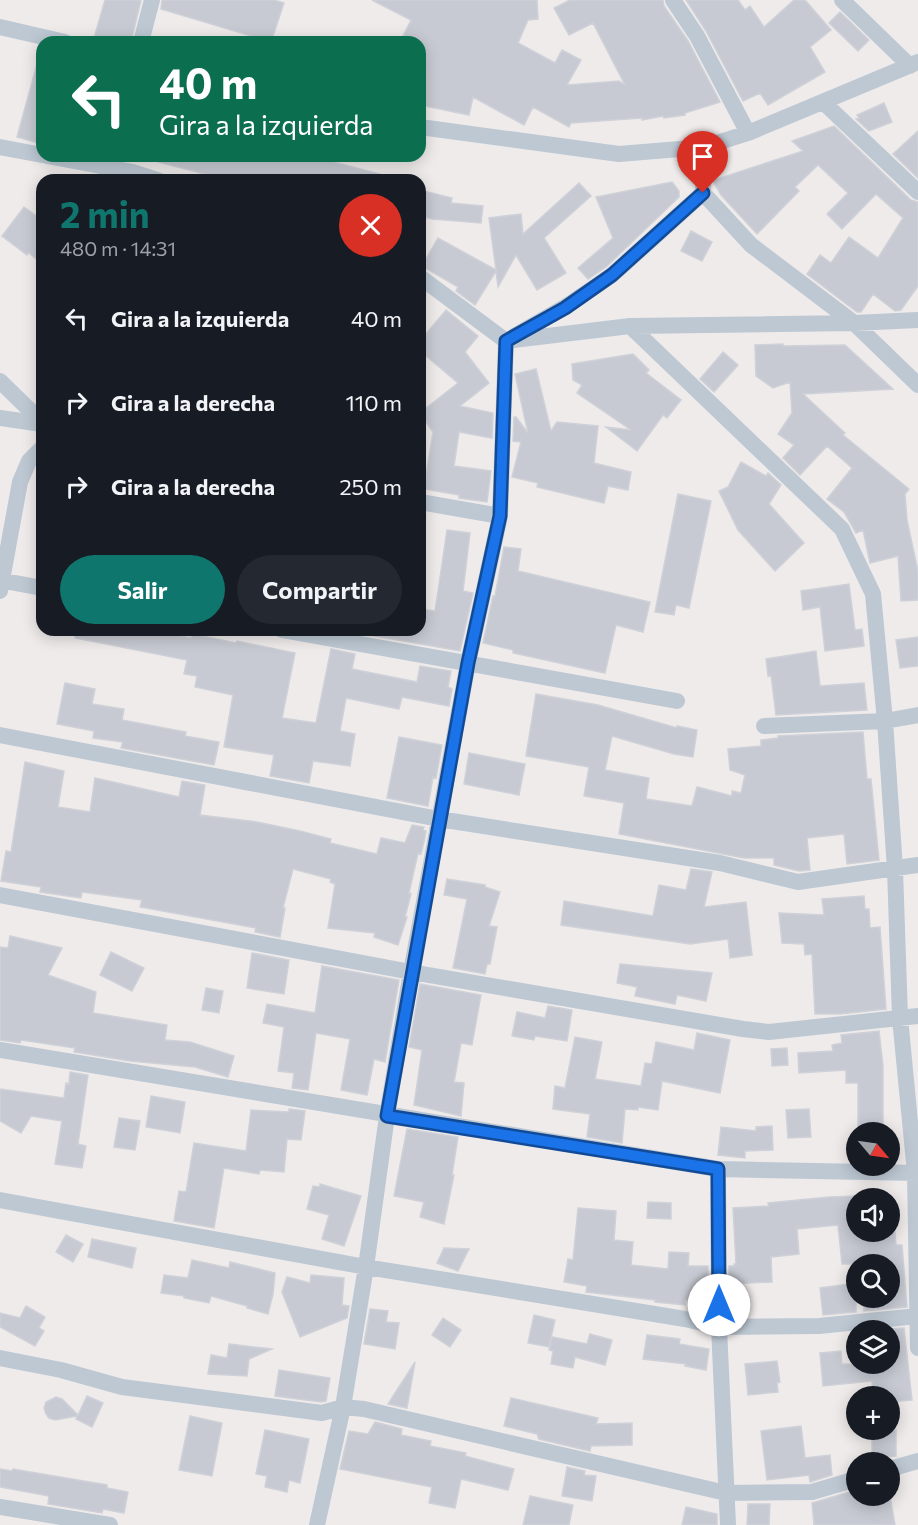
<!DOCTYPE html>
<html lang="es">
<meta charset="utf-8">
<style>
body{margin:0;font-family:Commissioner,sans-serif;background:#242831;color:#f1f3f6;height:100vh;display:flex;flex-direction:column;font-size:22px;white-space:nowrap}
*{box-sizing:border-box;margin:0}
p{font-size:20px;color:#9ea1a6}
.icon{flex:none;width:33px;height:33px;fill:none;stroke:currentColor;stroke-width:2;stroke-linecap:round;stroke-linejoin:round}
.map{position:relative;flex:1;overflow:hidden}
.drawer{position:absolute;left:36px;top:174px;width:390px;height:462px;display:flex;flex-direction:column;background:#171b24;border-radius:18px;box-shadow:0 3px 15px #0003}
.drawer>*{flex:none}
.banner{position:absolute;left:36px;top:36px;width:390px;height:126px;border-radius:18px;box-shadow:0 3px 15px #0003;background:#0b6e4f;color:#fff;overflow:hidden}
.needle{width:39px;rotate:119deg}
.buttons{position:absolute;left:846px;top:1122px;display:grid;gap:12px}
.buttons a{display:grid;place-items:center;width:54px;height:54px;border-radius:50%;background:#171b24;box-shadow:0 3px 15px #0003;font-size:30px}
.pin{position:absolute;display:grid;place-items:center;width:51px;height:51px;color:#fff;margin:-62px -26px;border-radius:50% 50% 50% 0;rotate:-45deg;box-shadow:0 0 6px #0007}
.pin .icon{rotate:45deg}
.me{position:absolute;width:66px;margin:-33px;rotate:0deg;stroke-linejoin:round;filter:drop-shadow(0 0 4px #0008)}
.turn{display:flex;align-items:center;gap:21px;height:126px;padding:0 24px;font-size:27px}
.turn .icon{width:78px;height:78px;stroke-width:2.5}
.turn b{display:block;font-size:42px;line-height:51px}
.round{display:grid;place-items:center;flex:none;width:63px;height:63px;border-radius:32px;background:#242831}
.headline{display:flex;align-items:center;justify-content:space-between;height:102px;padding:0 24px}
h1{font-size:36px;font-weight:700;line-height:45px;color:#0f766e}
.primary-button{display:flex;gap:12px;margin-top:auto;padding:12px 24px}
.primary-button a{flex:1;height:69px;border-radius:36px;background:#0f766e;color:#fff;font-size:24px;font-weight:700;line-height:69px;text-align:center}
.primary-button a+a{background:#242831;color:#f1f3f6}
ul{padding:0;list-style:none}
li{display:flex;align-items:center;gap:18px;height:84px;padding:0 24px}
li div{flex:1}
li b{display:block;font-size:22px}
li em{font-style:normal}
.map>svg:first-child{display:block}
.building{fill:#c7cad2;stroke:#cfd1d8;stroke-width:1.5}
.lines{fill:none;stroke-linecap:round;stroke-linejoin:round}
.street{stroke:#bdc8d3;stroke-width:16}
.route-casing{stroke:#114b97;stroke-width:15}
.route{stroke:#1a73e8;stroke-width:10}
</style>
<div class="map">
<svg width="918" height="1525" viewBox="0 0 918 1525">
<rect width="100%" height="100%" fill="#efebeb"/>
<path class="building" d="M105,0H141L131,42H109L94,38Z
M162,0H274L284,3L271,42L161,9Z
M372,0H537L538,19L528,20L518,43L555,63L562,50L581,60L567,85L619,81L625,85L593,23L569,35L554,8L570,0H663L664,6L688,41L720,102L685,113V115L664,118L663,116L642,120V118L571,123L569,127L533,107L524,125L473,97L469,115L420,105V42H400L411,20Z
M686,0H738L745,10L750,6L764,27L794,0H805L831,30L810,47L825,72L768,105L760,93L743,101L706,31Z
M840,12L869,40L858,51L829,23Z
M37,64L42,65V144L17,137Z
M884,103L892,122L869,131L856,119L859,118L857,115Z
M834,126L911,200L918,202V286L901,310L895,311L873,294L861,312H857L807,274L820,255L831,263L849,237L878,258L903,218L876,194L842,229L827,214L848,193L818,165L795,187L799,191L757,234L721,195L714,183V180L803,151L792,141Z
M918,131V178L893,154Z
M159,156H310L380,174L379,180H228L158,162Z
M672,182L679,191V197L606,267L588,279L578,268L613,238L596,197Z
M579,183L591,196L544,238L566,273L537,290L516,255L498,287L496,271L475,305L456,291L458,287L422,266L438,238L496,270L489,218L521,214L523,234Z
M420,190L452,198L451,203L483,206L481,223L432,219L420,216Z
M24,207L42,220V264L28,252L27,255L2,236Z
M691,231L712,242L702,261L681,251Z
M446,310L478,336L465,352L489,383L460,406L493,413L492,438L459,432L454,466L491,471L487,502L459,498V495L424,489L433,432L420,413L458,383L420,351V341Z
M783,344V346L845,345L893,389L803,394L845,433L843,435L909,489L905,494L907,520L918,571V600L901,601L898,556L870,563L863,530L856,533L844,512L827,499L852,468L827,446L800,475L783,458L794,445L778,434L792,413L790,382L773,388L756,376L755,345Z
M723,352L738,365L714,392L700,379Z
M633,354L649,370L646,373L681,400L667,418L663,415L637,451L606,427L631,430L577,393L582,385L573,380L572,364Z
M536,369L551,431L557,422L598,426L594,463L631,472L628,490L608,486L604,503L537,487L538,483L512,477L521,442L513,441L514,417H516L528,433L515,374Z
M741,462L766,476L768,473L781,485L769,504L804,543L775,571L738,530L719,491L728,487Z
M678,494L711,501L689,608L676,605L674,615L655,612Z
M447,530L470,533L463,591L473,593L460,651L370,635V630H420V609L435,611Z
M504,547L521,549L518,571L650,602L643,632L616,625L605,673L513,653V650L483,643L493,596H495Z
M849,584L855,630L862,629L864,646L825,651L820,607L803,610L801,591Z
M75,630H150L191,638L192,634L236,643L237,641L295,653L282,718L316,723L331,649L355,654L352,669L417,682L420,666L451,671L448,687L452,689L449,706L402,697L399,709L346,698L340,731L355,734L350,766L313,761L309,783L270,776L274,755L224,747L233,695L195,687L197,676L184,674L187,660L75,638Z
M918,637V666L900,668L896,640Z
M816,651L820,686L864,683L867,710L776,715L771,675L768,676L766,659Z
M65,683L95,689L92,704L124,709L122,720L186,732L185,736L219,742L214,765L121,748L123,742L93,738L94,731L57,724Z
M536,694L598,705L677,728V726L697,730L693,757L674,754L612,736L605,770L649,778L646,799L692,806L697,787L732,796V791L741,793L745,775L730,770L728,749L761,746V740L778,738V736L863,732L867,779H871L879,860L847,864L844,834L807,838L810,870L799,871L774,865V858H744L619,834L624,803L584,796L589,767L526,756Z
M399,737L442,745L436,778L433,777L428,806L387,798Z
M469,753L525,764L519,795L464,784Z
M25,762L64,771L58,807L90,812L95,778L179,797L182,781L205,785L200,815L257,822L300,831L331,839L330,843L377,854L381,838L405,843L412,825L424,827L423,830L426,831L425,837L421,854L418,853L409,893L411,894L405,917H407L398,945L374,937L375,933L328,928L335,884L330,882L331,879L293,869L283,908H285L280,937L255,932L256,928L140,907L142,900L82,892L81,898L40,892L41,887L1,881L6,851L11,852Z
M691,869L712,872L704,907L746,902L752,955L730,958L728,939L690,944L561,925L564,901L653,916L659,885L686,890Z
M447,879L485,885V887L500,892L489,926L497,927L490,964H487L485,974L453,968L467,899L444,895Z
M864,896L865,909H869L870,928L880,927L886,1009L840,1014H815L812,954L805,955L804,944L782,943L779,913L824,915L822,899Z
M10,936L62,948L48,975L96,992L93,1013L167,1025L165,1040L190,1042L234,1056L228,1077L195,1067L130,1061L74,1052L75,1048L21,1040L20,1043L0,1040V947L8,948Z
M111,952L144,968L132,991L100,975Z
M252,953L289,960L284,994L247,988Z
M620,964L712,973L706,1001L677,995L675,1004L635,996L637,987L617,983Z
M322,966L399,980L385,1062L374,1059L367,1095L341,1090L350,1039L316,1033L308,1090L292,1088L294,1073L278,1071L284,1027L263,1023L267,1004L315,1013Z
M420,984L481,995L472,1045L461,1043L454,1082L464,1083L461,1116L414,1105L422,1050L409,1047Z
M206,988L223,991L219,1013L202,1010Z
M548,1006L572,1010L567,1041L535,1036L534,1040L512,1036L517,1012L545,1018Z
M879,1031L883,1066V1132H858V1083H846V1070L799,1073L798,1053L833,1051L832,1045L842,1043L841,1035Z
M697,1033L730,1040L720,1093L662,1081L658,1110L638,1107V1110L625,1109L622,1143L587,1137L590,1114L553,1109L555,1086L565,1088L575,1037L602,1042L595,1079L641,1086L645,1063L652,1064L656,1042L694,1050Z
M787,1048L788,1065L772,1066L771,1049Z
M70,1072L88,1075L78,1144L86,1146L82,1168L55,1164L62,1121L31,1116L21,1133L0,1121V1089L64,1098L66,1083L69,1084Z
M151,1096L185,1102L180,1133L146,1127Z
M289,1109L305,1111L301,1140L287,1139L284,1172L260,1170L259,1174L224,1168L214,1228L174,1221L179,1191L186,1192L194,1143L246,1151L251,1110L289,1112Z
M809,1109L811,1137L788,1138L786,1110Z
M119,1118L140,1121L135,1150L114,1147Z
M772,1126L773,1150L745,1151V1158L718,1155L721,1127L756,1131V1127Z
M407,1129L458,1137L452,1175H454L444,1224L420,1217L424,1202L394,1196Z
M320,1184L361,1196L344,1246L322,1239L329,1215L307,1209L313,1186L320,1187Z
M856,1196V1232H895L896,1245H902L907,1307L864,1311V1298H890V1264H842L838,1225L797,1229L799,1254L771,1257L772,1282L729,1284V1266H734V1264H736L733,1208L769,1206L768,1203L829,1197Z
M648,1202L671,1203V1219L647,1218Z
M578,1208L616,1211L614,1240L633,1242L631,1265L668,1269L669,1252L689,1253L688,1266H708V1300H685V1305L655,1302V1300L586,1292L587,1286L564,1282L568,1259L573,1260Z
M66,1235L83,1244L73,1262L56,1252Z
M92,1239L136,1248L132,1268L88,1257Z
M444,1248L469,1249L458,1271L437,1263Z
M192,1260L229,1268L230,1262L275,1273L273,1294L268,1314L247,1308V1306L211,1296L209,1303L184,1298V1296L161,1293L164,1275L188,1278Z
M311,1275L344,1278L342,1305L349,1306L347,1318L300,1337L282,1292L287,1277L310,1283Z
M856,1283V1312L823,1315L820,1288Z
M26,1306L45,1317L39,1328L44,1331L35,1346L0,1327V1313L20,1318Z
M370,1309L388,1311L386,1322L399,1323L395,1349L364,1344Z
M534,1315L555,1320L549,1347L528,1343Z
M443,1318L461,1330L450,1347L432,1335Z
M904,1328L912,1400L890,1402V1396H873L872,1381L823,1386L820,1353L841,1351L842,1364H890V1329Z
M590,1334L612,1340L605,1365L575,1357L573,1368L551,1364L553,1351L549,1350L552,1337L587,1344Z
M647,1335L680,1339L679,1344L709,1349L706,1370L685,1366L686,1364L643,1359Z
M229,1344L272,1349L249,1359L247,1376L208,1374L211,1355L227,1358Z
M777,1361L780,1382L777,1383L778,1392L748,1395L745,1364Z
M415,1362L407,1408L388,1404Z
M279,1370L330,1378L326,1401L321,1402L275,1396Z
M87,1396L103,1403L92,1427L76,1419L77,1416L55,1420L49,1418L46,1414L44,1408L46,1402L56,1397L62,1399L78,1415Z
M511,1398L598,1418L596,1424L632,1423V1445L591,1446L590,1451L539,1439L537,1434L504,1426Z
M190,1416L222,1423L212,1476L179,1470Z
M375,1422L402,1429L401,1435L431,1441L430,1446L466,1453L465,1456L514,1469L508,1490L461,1479L455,1508L429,1503L432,1487L340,1469L349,1431L368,1434Z
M801,1426L805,1458L830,1455L832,1475L810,1482L809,1475L767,1480L761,1431Z
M265,1430L309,1439L300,1483L289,1480L287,1492L265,1487L267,1476L256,1474Z
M872,1430H896V1456L872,1458Z
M567,1467L585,1471L584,1475L596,1476L592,1501L562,1496Z
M0,1469L12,1471L13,1469L107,1485V1488L128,1492L124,1513L103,1509L102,1513L48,1504L49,1496L0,1487Z
M856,1490V1496H890L895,1525H814L812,1503Z
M530,1496L573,1505L569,1525H523Z
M748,1504H770L769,1525H747Z
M686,1507L717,1514V1525H682Z"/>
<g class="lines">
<path class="street" d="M673,0L697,36L748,133
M842,0L910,66
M0,27L65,42
M141,42L152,0
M823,102L918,192
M420,127L619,154L704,147L748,133L918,62
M0,147L42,155
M704,147L703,193L751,245L854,323L918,385
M47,156L133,172L158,180
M420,277L506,341L630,326L854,323L918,320
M630,326L842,529L873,594L885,721L895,869L900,1018L915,1173L918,1348
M0,381L42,422
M0,418L42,424
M420,502L500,516
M0,580L42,588
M0,591L20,482L29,461L42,448
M282,630L677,701
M764,726L885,721L918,715
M0,735L439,819L720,863L798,882L918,865
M0,895L411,972L743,1029L769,1032L918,1016
M0,1050L718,1169L918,1173
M718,1169L719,1327L728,1525
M0,1200L366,1267L685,1319L719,1327L819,1326L918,1316
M0,1358L61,1370L122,1387L322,1413L343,1407L364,1409L726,1493L812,1492L856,1479
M890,1469L918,1461
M0,1507L110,1525
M317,1525L343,1407L366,1267L387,1116L411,972L468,663L500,516L506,341L565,307L612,275L703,193"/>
</g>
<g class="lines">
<defs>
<path id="route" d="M703,193L612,275L565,308L506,341L500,516L468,663L387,1116L718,1169L719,1305"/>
</defs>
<use href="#route" class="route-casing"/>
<use href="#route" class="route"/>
</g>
</svg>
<div class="buttons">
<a><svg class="needle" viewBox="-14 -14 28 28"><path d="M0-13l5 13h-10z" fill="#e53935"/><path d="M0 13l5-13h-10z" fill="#9ea1a6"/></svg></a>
<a><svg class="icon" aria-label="sound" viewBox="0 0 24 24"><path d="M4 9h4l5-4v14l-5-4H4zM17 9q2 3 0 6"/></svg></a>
<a><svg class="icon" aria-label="search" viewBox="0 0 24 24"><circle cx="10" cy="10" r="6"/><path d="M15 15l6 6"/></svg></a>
<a><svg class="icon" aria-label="layers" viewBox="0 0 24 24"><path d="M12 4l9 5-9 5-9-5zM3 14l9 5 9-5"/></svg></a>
<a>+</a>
<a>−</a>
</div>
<div class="pin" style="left:703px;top:193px;background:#d93025"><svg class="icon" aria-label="arrive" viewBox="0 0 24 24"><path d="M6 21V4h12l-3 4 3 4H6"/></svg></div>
<svg class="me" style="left:719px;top:1305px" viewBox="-20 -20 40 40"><circle r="19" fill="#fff"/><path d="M0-13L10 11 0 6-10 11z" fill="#1a73e8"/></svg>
<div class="banner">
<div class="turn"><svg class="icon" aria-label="left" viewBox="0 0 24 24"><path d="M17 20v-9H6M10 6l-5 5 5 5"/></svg><div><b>40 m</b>Gira a la izquierda</div></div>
</div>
<section class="drawer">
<div class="headline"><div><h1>2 min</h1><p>480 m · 14:31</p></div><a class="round" style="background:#d93025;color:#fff"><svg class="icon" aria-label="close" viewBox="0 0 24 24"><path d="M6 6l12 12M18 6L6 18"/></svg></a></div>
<ul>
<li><svg class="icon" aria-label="left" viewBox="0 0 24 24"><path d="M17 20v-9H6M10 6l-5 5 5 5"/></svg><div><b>Gira a la izquierda</b></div><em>40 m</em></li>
<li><svg class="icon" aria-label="right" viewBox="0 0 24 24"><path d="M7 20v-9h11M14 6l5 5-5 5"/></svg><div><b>Gira a la derecha</b></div><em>110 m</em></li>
<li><svg class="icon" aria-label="right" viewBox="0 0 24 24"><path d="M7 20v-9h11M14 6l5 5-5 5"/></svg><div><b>Gira a la derecha</b></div><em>250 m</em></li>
</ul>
<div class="primary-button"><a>Salir</a><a>Compartir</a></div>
</section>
</div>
